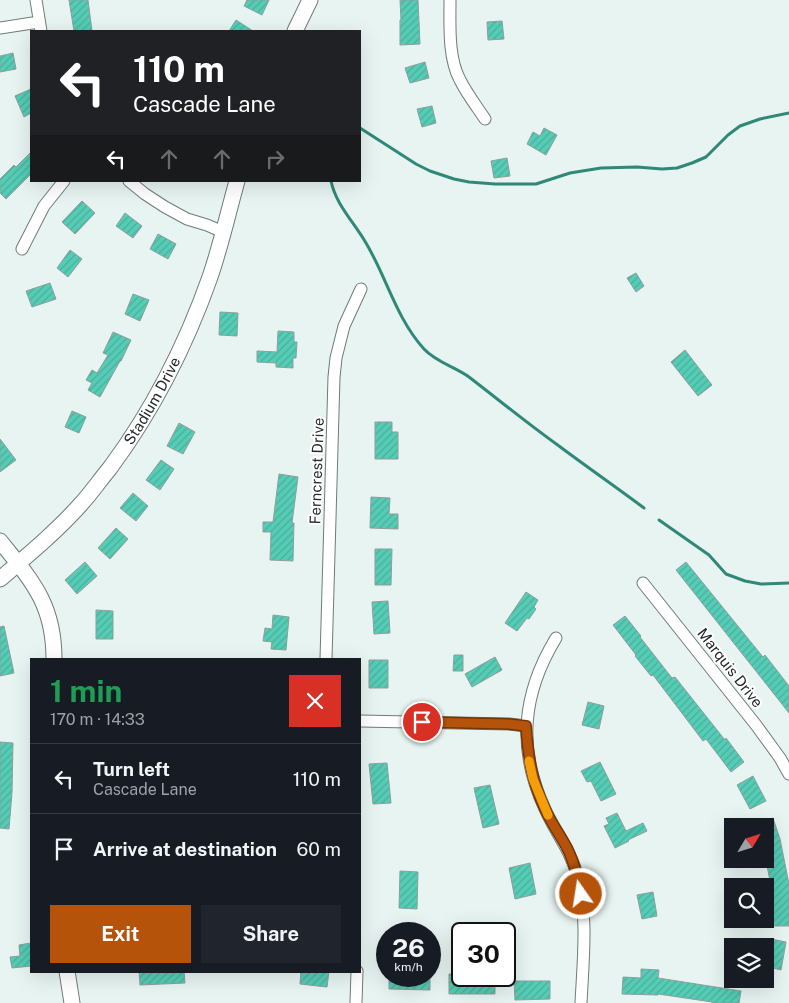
<!DOCTYPE html>
<meta charset="utf-8">
<style>
body{margin:0;font-family:"Public Sans",sans-serif;background:#20242c;color:#f1f3f6;height:100vh;display:flex;flex-direction:column;font-size:19px;white-space:nowrap}
*{box-sizing:border-box;margin:0}
p{font-size:16px;color:#9ea1a6}
.icon{flex:none;width:28px;height:28px;fill:none;stroke:currentColor;stroke-width:2;stroke-linecap:round;stroke-linejoin:round}
.map{position:relative;flex:1;overflow:hidden}
.sheet{position:absolute;left:30px;top:658px;width:331px;height:315px;display:flex;flex-direction:column;background:#171b24;border-radius:0px;box-shadow:0 5px 20px #0002}
.sheet>*{flex:none}
.top-card{position:absolute;left:30px;top:30px;width:331px;height:152px;border-radius:0px;box-shadow:0 5px 20px #0002;background:#202124;color:#fff;overflow:hidden}
.needle{width:32px;rotate:52deg}
.fabs{position:absolute;left:724px;top:818px;display:grid;gap:10px}
.fabs a{display:grid;place-items:center;width:50px;height:50px;border-radius:0px;background:#171b24;box-shadow:0 5px 20px #0002;font-size:25px}
.speed{position:absolute;left:376px;top:922px;display:flex;gap:10px;font-size:25px;font-weight:700;text-align:center}
.speed>*{display:grid;place-content:center;width:65px;height:65px;border-radius:50%;background:#171b24;box-shadow:0 5px 20px #0002;line-height:1}
.speed small{font-size:12px;font-weight:400}
.speed .limit{border:2px solid #111;border-radius:8px;background:#fff;color:#111}
.pin{position:absolute;display:grid;place-items:center;width:42px;height:42px;color:#fff;margin:-21px;border:2px solid #fff;border-radius:50%;box-shadow:0 1px 5px #0007}
.me{position:absolute;width:55px;margin:-28px;rotate:347deg;stroke-linejoin:round;filter:drop-shadow(0 0 4px #0008)}
.turn{display:flex;align-items:center;gap:18px;height:105px;padding:0 20px;font-size:22px}
.turn .icon{width:65px;height:65px;stroke-width:2.5}
.turn b{display:block;font-size:35px;line-height:42px}
.lanes{display:flex;align-items:center;height:48px;padding:0 20px;background:#0003;justify-content:center;gap:25px;direction:ltr}
.lanes .off{opacity:.35}
.round{display:grid;place-items:center;flex:none;width:52px;height:52px;border-radius:0px;background:#20242c}
.overview{display:flex;align-items:center;justify-content:space-between;height:85px;padding:0 20px}
h1{font-size:30px;font-weight:700;line-height:38px;color:#1e9e55}
.action{display:flex;gap:10px;margin-top:auto;padding:10px 20px}
.action a{flex:1;height:58px;border-radius:0px;background:#b45309;color:#fff;font-size:20px;font-weight:700;line-height:58px;text-align:center}
.action a+a{background:#20242c;color:#f1f3f6}
ul{padding:0;list-style:none}
li{display:flex;align-items:center;gap:15px;height:70px;padding:0 20px;border-top:1px solid #363941}
li div{flex:1}
li b{display:block;font-size:19px}
li em{font-style:normal}
.map>svg:first-child{display:block}
.lines{fill:none;stroke-linecap:round;stroke-linejoin:round}
.stream{stroke:#2f8878;stroke-width:3}
.building{fill:url(#building-hatch);stroke:#919d9a}
.minor-casing{stroke:#707b78;stroke-width:13}
.tertiary-casing{stroke:#707b78;stroke-width:17}
.minor{stroke:#fff;stroke-width:11}
.tertiary{stroke:#fff;stroke-width:15}
.route-casing{stroke:#753606;stroke-width:12}
.route{stroke:#b45309;stroke-width:9}
.slow{stroke:#f59e0b;stroke-width:9}
.labels{text-anchor:middle;stroke-width:4;stroke-linejoin:round;paint-order:stroke}
.street-label{font-size:15px;fill:#252928;stroke:#fff}
</style>
<div class="map">
<svg width="789" height="1003" viewBox="0 0 789 1003">
<defs>
<pattern id="building-hatch" width="6" height="6" patternUnits="userSpaceOnUse" patternTransform="scale(1.25)"><rect width="6" height="6" fill="#55ccb5"/><path d="M-1 1l2-2M0 6l6-6M5 7l2-2" fill="none" stroke="#4aaf9c"/></pattern>
</defs>
<rect width="100%" height="100%" fill="#e7f4f1"/>
<g class="lines">
<path class="stream" d="M360,128L416,164L430,171L454,179L469,182L495,184H536L570,173L601,168L637,167L662,169L677,168L692,163L706,157L728,135L740,126L760,119L789,113
M331,181C336,205 354,222 366,243C387,278 396,318 424,349C436,362 455,367 469,377C499,400 528,424 559,446C587,467 616,487 644,508
M659,520L709,555L726,574L745,581L761,584L789,583"/>
</g>
<path class="building" d="M69,0H88L92,31H74Z
M247,0H269L262,15L244,6Z
M400,0H418L420,44L400,45V20H401Z
M236,20L253,31H229Z
M502,21L504,39L488,40L487,22Z
M13,53L16,69L0,72V56Z
M425,62L429,78L410,83L405,68Z
M31,89V113L24,117L15,96Z
M432,106L436,123L422,127L417,109Z
M544,128L557,135L546,155L527,144L533,132L540,136Z
M31,152V174L6,199L0,193V179L14,165L16,167Z
M507,158L510,176L494,178L491,161Z
M82,201L95,213L75,234L62,222Z
M125,213L142,226L133,238L116,226Z
M158,234L176,244L168,259L150,249Z
M70,250L82,259L68,277L57,268Z
M636,273L644,286L636,292L627,278Z
M50,283L56,299L32,307L26,291Z
M133,294L149,300L140,321L125,314Z
M220,312L238,313L237,336L219,335Z
M278,331L294,332V342H297L296,358H293V368L276,367V363L257,362V351L277,352Z
M113,332L131,340L121,361H120L100,397L88,390L92,383L86,380L92,370L97,373L108,355L103,353Z
M685,350L712,385L698,396L671,362Z
M72,411L86,417L79,433L65,427Z
M375,422H392V432H398V459H375Z
M179,423L195,432L183,454L167,446Z
M0,439L16,460L0,472Z
M161,460L174,469L160,490L146,480Z
M279,474L298,477L292,523H294L293,561L270,560L271,532H263V522H273Z
M133,493L148,506L136,521L120,508Z
M371,497L390,498L389,514H398V529L370,528Z
M116,528L128,539L110,559L98,548Z
M375,549H392L391,585H375Z
M85,562L97,576L77,594L65,580Z
M686,562L763,657L765,655L789,686V713L676,570Z
M526,592L538,600L534,607L536,609L529,619L527,618L517,631L505,623Z
M388,601L390,633L374,634L372,602Z
M96,610L113,611V639H96Z
M273,615L289,617L286,650L271,649L272,642L263,641L265,628L272,629Z
M625,616L641,636L640,637L672,678L675,677L725,740L726,738L744,762L731,772L706,739L703,741L653,675L651,676L635,656L636,655L613,625Z
M4,626L14,673L0,676V627Z
M454,655H463V671H453Z
M495,657L502,670L472,687L465,674Z
M369,660H388V688H369Z
M588,702L604,706L599,729L582,725Z
M0,742L13,743L12,793L9,829L0,828Z
M600,762L616,794L601,801L591,781L587,782L581,771Z
M387,763L391,803L373,804L369,764Z
M753,776L766,801L750,809L737,785Z
M490,785L499,824L483,828L474,788Z
M617,813L626,831L643,823L647,831L628,840L629,841L615,848L604,826L609,824L606,818Z
M773,818L780,839L789,884V926H765V905H766V897H773L765,855V821Z
M530,863L536,894L515,899L509,868Z
M400,871L418,872L417,909L399,908Z
M653,892L657,916L642,919L637,895Z
M771,939L786,942L781,970L765,966Z
M31,943V966L12,968L10,957L20,956L19,945Z
M641,969L659,970L658,978L741,991L739,1003H712V1002L658,994V995L622,994L623,977L641,978Z
M139,971H184L185,983L140,985Z
M301,971H329L327,987L300,984Z
M449,974H462V976H495V994H449Z
M389,976H430V990L389,989Z
M514,981H550V999L515,1000Z"/>
<g class="lines">
<defs>
<path id="minor" d="M36,0L41,31
M450,0C450,25 448,58 460,80C467,94 477,107 485,119
M0,28L39,22
M129,181L145,194L165,207L187,219L207,225L223,232
M22,249L44,206L64,181
M643,583L756,725L780,758L789,774
M556,638C522,694 517,749 545,809C556,834 571,850 578,878C588,918 583,961 581,1003
M326,659L334,377L336,358L344,326L361,289
M360,721L509,724L526,726
M356,1003L357,971"/>
<g id="tertiary">
<path d="M295,31L310,0"/>
<path d="M0,541C32,581 54,604 54,659"/>
<path id="s1" d="M0,579C28,555 57,531 81,504C91,493 100,480 110,468C153,410 186,345 210,277C221,245 228,213 237,181"/>
<path d="M67,971L72,1003"/>
</g>
</defs>
<use href="#minor" class="minor-casing"/>
<use href="#tertiary" class="tertiary-casing"/>
<use href="#minor" class="minor"/>
<use href="#tertiary" class="tertiary"/>
</g>
<g class="lines">
<defs>
<path id="route" d="M422,722L509,724L526,726C528,756 532,782 545,809C551,823 561,836 568,850C575,864 578,879 581,894"/>
</defs>
<use href="#route" class="route-casing"/>
<use href="#route" class="route"/>
<path class="slow" d="M529,761L533,779L548,815"/>
</g>
<g class="labels">
<g class="street-label">
<text dy="5" stroke="none"><textPath href="#s1" startOffset="236">Stadium Drive</textPath></text>
<text transform="translate(317 471) rotate(-88)" y="5">Ferncrest Drive</text>
<text transform="translate(730 668) rotate(52)" y="5">Marquis Drive</text>
</g>
</g>
</svg>
<div class="fabs">
<a><svg class="needle" viewBox="-14 -14 28 28"><path d="M0-13l5 13h-10z" fill="#e53935"/><path d="M0 13l5-13h-10z" fill="#9ea1a6"/></svg></a>
<a><svg class="icon" aria-label="search" viewBox="0 0 24 24"><circle cx="10" cy="10" r="6"/><path d="M15 15l6 6"/></svg></a>
<a><svg class="icon" aria-label="layers" viewBox="0 0 24 24"><path d="M12 4l9 5-9 5-9-5zM3 14l9 5 9-5"/></svg></a>
</div>
<div class="speed"><div>26<small>km/h</small></div><div class="limit">30</div></div>
<div class="pin" style="left:422px;top:722px;background:#d93025"><svg class="icon" aria-label="arrive" viewBox="0 0 24 24"><path d="M6 21V4h12l-3 4 3 4H6"/></svg></div>
<svg class="me" style="left:581px;top:894px" viewBox="-20 -20 40 40"><circle r="17" fill="#b45309" stroke="#fff" stroke-width="3"/><path d="M0-11L8 9 0 5-8 9z" fill="#fff"/></svg>
<div class="top-card">
<div class="turn"><svg class="icon" aria-label="left" viewBox="0 0 24 24"><path d="M17 20v-9H6M10 6l-5 5 5 5"/></svg><div><b>110 m</b>Cascade Lane</div></div>
<div class="lanes"><svg class="icon" aria-label="left" viewBox="0 0 24 24"><path d="M17 20v-9H6M10 6l-5 5 5 5"/></svg><svg class="icon off" aria-label="ahead" viewBox="0 0 24 24"><path d="M12 20V5M6 11l6-6 6 6"/></svg><svg class="icon off" aria-label="ahead" viewBox="0 0 24 24"><path d="M12 20V5M6 11l6-6 6 6"/></svg><svg class="icon off" aria-label="right" viewBox="0 0 24 24"><path d="M7 20v-9h11M14 6l5 5-5 5"/></svg></div>
</div>
<section class="sheet">
<div class="overview"><div><h1>1 min</h1><p>170 m · 14:33</p></div><a class="round" style="background:#d93025;color:#fff"><svg class="icon" aria-label="close" viewBox="0 0 24 24"><path d="M6 6l12 12M18 6L6 18"/></svg></a></div>
<ul>
<li><svg class="icon" aria-label="left" viewBox="0 0 24 24"><path d="M17 20v-9H6M10 6l-5 5 5 5"/></svg><div><b>Turn left</b><p>Cascade Lane</p></div><em>110 m</em></li>
<li><svg class="icon" aria-label="arrive" viewBox="0 0 24 24"><path d="M6 21V4h12l-3 4 3 4H6"/></svg><div><b>Arrive at destination</b></div><em>60 m</em></li>
</ul>
<div class="action"><a>Exit</a><a>Share</a></div>
</section>
</div>
